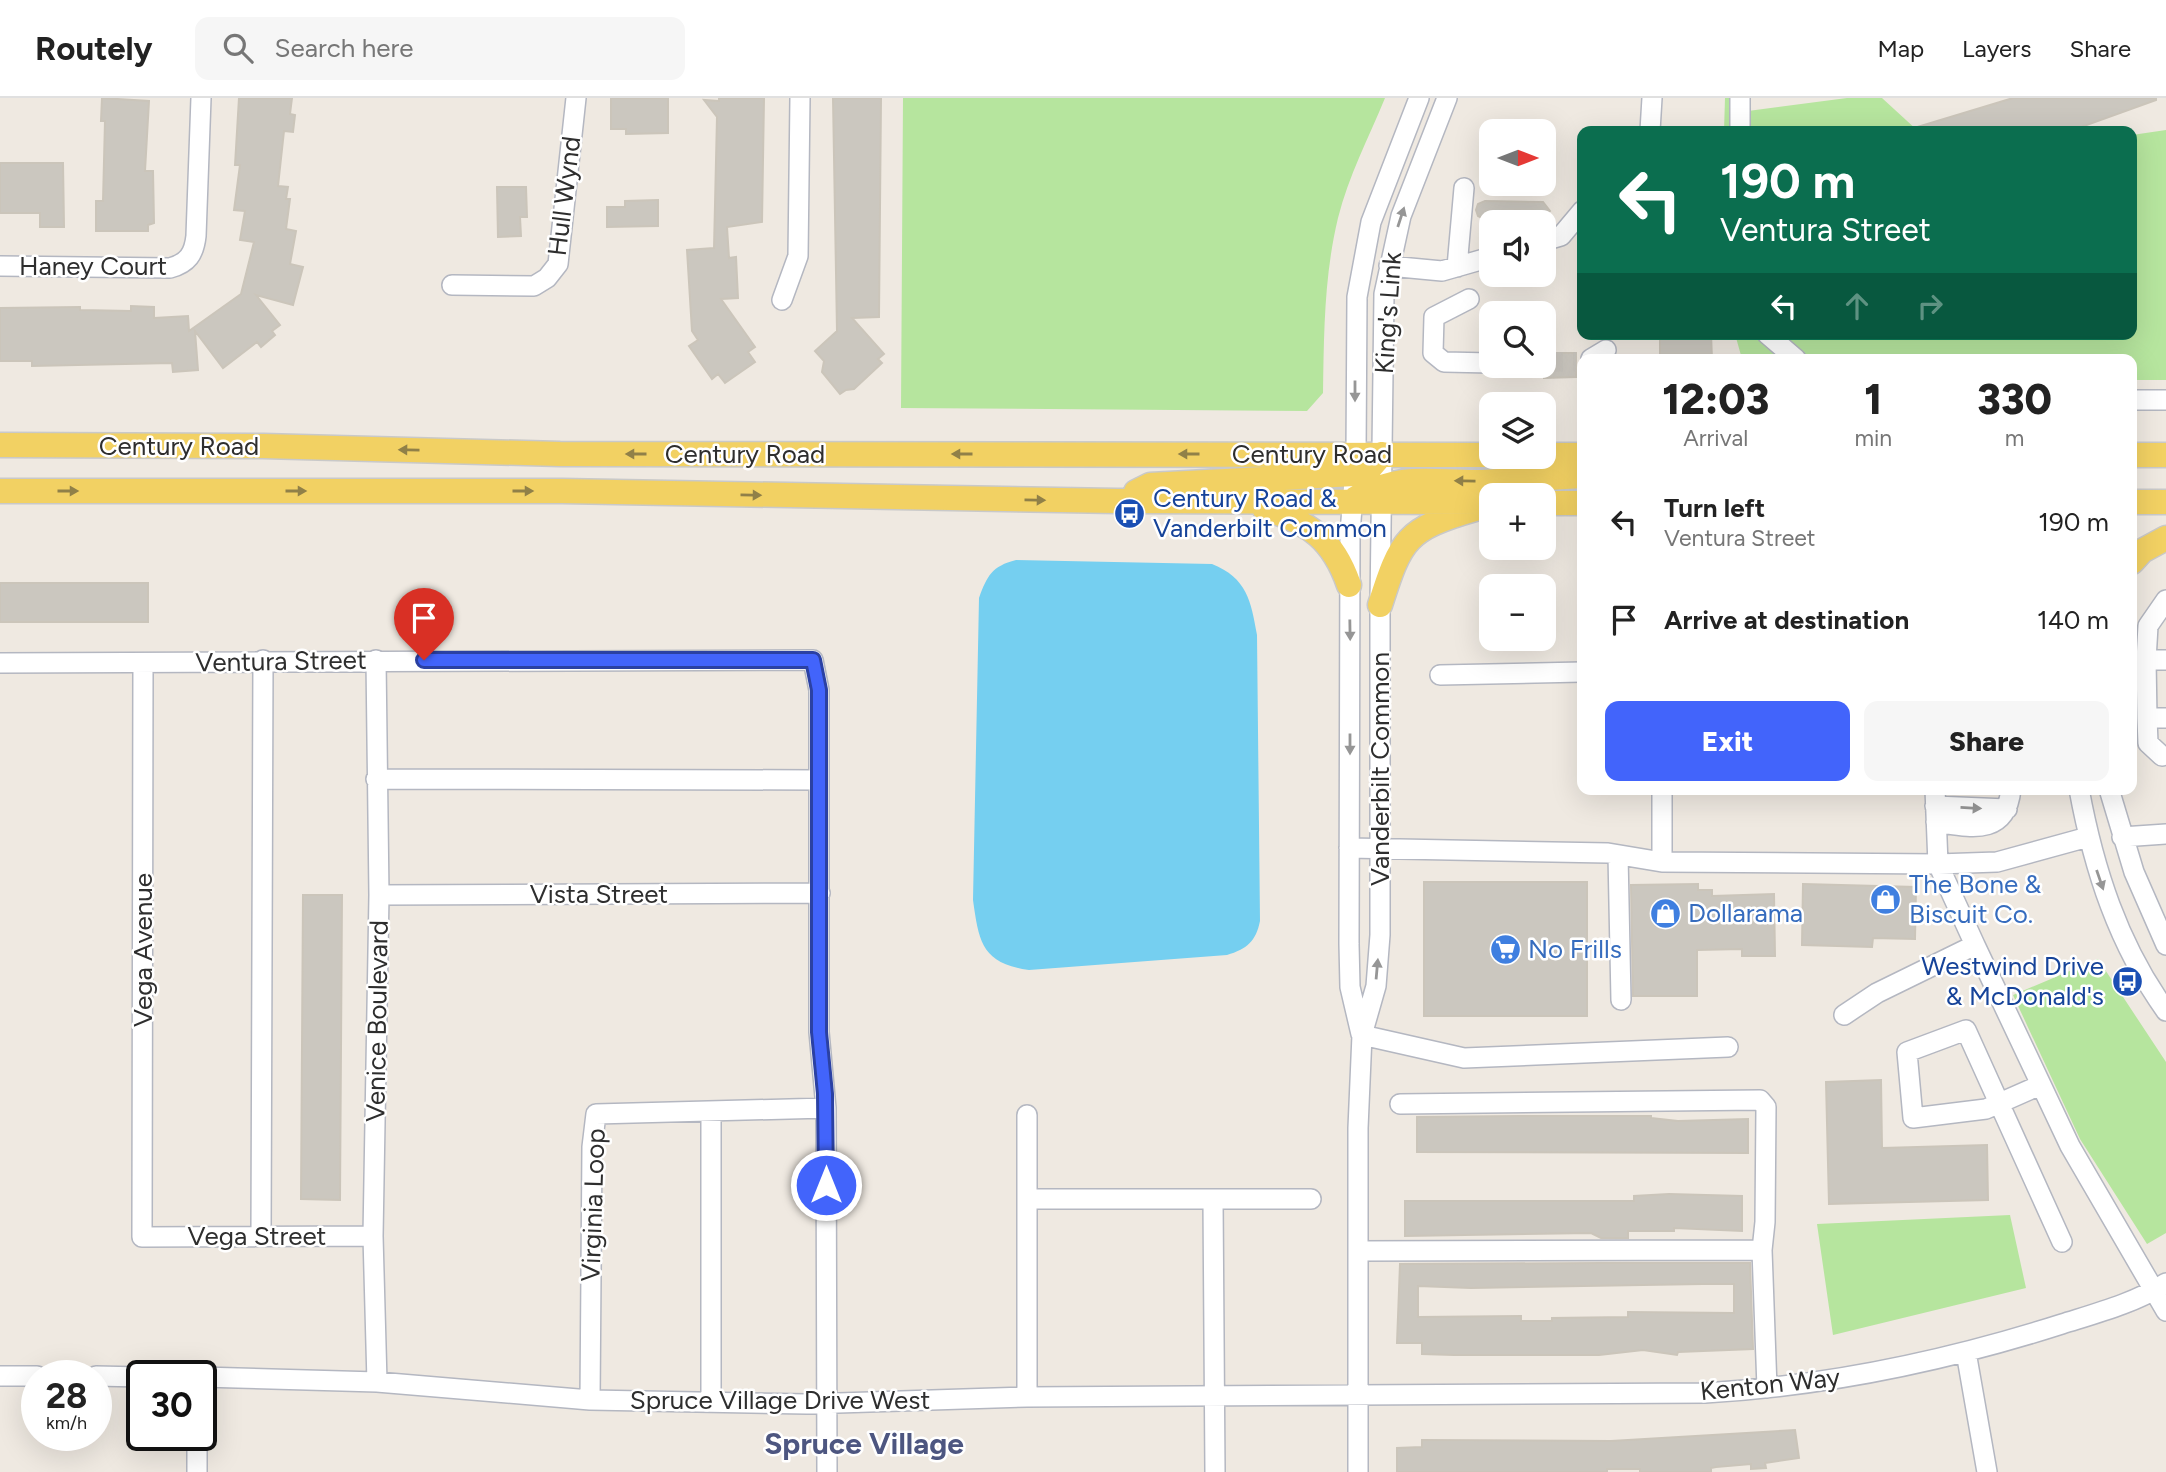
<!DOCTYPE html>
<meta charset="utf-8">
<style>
body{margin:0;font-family:Figtree,sans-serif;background:#f6f6f6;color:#222;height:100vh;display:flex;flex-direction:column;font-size:26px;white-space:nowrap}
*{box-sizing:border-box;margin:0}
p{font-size:23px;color:#767676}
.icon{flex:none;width:38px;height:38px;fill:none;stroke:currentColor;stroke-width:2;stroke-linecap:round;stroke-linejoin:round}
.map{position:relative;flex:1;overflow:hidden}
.side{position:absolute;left:1577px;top:256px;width:560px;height:441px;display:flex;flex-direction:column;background:#fff;border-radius:14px;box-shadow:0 7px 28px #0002}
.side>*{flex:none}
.guide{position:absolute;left:1577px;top:28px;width:560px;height:214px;border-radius:14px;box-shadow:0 7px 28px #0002;background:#0b6e4f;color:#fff;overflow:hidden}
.needle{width:46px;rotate:90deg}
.controls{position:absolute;left:1479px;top:21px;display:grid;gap:14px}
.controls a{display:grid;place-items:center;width:77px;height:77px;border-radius:14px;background:#fff;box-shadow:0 7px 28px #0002;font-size:35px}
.speed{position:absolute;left:21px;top:1262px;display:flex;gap:14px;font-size:35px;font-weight:700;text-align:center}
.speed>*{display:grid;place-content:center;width:91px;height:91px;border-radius:50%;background:#fff;box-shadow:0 7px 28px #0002;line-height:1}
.speed small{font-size:18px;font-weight:400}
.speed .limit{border:4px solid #111;border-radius:10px;background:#fff;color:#111}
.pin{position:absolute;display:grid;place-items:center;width:60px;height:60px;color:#fff;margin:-72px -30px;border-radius:50% 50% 50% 0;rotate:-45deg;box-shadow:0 0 7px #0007}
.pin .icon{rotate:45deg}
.me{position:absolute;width:77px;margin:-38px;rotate:0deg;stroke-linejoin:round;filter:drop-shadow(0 0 5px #0008)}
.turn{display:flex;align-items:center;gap:24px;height:147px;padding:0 28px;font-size:32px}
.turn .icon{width:91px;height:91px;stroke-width:2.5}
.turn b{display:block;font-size:49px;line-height:60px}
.lanes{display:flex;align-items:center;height:66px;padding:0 28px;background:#0003;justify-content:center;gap:35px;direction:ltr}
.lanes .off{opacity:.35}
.eta{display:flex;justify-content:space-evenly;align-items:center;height:119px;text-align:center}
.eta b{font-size:42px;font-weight:800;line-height:49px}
.primary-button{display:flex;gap:14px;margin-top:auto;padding:14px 28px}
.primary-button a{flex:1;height:80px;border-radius:14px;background:#4264fb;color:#fff;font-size:28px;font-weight:800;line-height:80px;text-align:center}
.primary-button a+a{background:#f6f6f6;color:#222}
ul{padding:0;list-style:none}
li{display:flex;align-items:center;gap:21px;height:98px;padding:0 28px}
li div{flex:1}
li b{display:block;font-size:26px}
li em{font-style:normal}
header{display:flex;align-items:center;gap:42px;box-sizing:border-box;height:98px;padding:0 35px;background:#fff;border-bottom:2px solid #e0e0e0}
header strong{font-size:33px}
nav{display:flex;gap:38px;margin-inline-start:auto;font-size:24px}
.search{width:490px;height:63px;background:#f6f6f6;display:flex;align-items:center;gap:18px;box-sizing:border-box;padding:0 24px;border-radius:14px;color:#767676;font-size:26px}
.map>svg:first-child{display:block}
.green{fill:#b6e59e}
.water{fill:#75cff0}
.building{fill:#cbc7bf;stroke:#cbc5ba;stroke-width:2;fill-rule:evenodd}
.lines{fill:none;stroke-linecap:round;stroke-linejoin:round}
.minor-tunnel{stroke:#c8c4bd;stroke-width:19;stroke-dasharray:19 10;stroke-linecap:butt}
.minor-casing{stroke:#b4b7c1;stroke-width:22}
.major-casing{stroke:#c9c9c9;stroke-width:27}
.minor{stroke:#fff;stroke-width:19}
.major{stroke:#f2d163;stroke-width:24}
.oneway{fill:#969696}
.oneway2{fill:#908048}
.route-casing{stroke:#2b41a3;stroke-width:18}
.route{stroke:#4264fb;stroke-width:12}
.labels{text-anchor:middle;stroke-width:5;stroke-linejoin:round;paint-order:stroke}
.street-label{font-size:26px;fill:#2e2e2e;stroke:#fff}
.transit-label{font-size:26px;fill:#164399;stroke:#fff;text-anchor:start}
.shop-label{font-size:26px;fill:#366cbe;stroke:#fff;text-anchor:start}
.quarter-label{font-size:30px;font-weight:bold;fill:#4d5680;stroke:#fff}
</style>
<header>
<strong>Routely</strong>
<div class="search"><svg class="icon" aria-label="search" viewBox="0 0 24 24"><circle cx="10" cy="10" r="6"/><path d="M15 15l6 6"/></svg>Search here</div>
<nav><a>Map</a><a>Layers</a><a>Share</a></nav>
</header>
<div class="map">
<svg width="2166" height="1374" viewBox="0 0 2166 1374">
<rect width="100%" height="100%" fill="#efe9e1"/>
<path class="green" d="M903,0H1385C1369,39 1348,79 1338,120C1324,178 1324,236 1323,295L1307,313L901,310Z
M1725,0H1747L1748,13L1847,0H1882L1918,33H1724Z
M2166,32V282H2132V261H1742L1735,236H2132V37Z
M2098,861L2166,964V1135L2147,1146L2080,1041L2013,897Z
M2010,1117L2026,1190L1833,1237L1817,1126Z"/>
<path class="water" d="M1016,462L1212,466C1247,480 1251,503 1257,537L1260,823C1256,843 1247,851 1227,857L1029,872C982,865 979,845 973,802L979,500C987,478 992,468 1016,462Z"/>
<path class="building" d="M102,0L149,3L145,73H153L154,125L148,127V133H96V103H103L105,23H101Z
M239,0H292L290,16L295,17L293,34L284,33L278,88L288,89L286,101H290L286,131L296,133L290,166L303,169L293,207L256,197L280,227L272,233L275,237L261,249L257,244L223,270L195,233L198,272L173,274L172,265L32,268V263H0V210L80,209V212L131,213V208L154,209V220L188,218L189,233L241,196L254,144L240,142L245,113L234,112L240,67H235Z
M611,0H668V35L626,36V31H611Z
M719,0H764L762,124L727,129L729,160L736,159L738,200L721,201L755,249L748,254L755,264L725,285L718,276L712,281L689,248L698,242L692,233L687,152L714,150L717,19L704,2L719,3Z
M833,0H881L879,219L852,220L884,256L878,261L882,265L854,291L846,292L840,296L822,274L824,263L815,253L837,233Z
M2013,0H2156V2L2070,33H1914V30Z
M0,65H63L64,129H40V115H0Z
M497,89H526L527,119H520L521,138L498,139Z
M658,102V128L607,129V109H625V103Z
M1485,103L1543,104L1550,113L1542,123H1488L1478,118L1476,112L1478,106Z
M1660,236H1711L1712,261H1660Z
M1544,255H1576V279L1544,280Z
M0,485H148V524H0Z
M1424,784H1587V918H1424Z
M1698,786V792H1712V798L1774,796L1775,858H1742V851L1697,852V898H1633L1631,787Z
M1803,786L1916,789L1915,841L1873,840L1872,849L1802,847Z
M303,797H342L340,1102L301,1101Z
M1881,982L1882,1050L1987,1047L1988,1102L1829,1106L1826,984Z
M1519,1018H1651V1020L1678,1023L1748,1021V1055L1417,1054V1019Z
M1669,1096L1742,1098V1133L1674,1130V1133H1628V1140H1601L1591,1135L1405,1138V1103H1634V1098Z
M1601,1165H1750L1753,1251L1678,1254L1677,1257L1643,1252L1599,1257H1454L1422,1256V1245H1397L1400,1166ZM1703,1186H1734V1215L1628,1214V1219L1552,1220V1223H1521V1218L1418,1219V1188L1471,1190Z
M1795,1332L1799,1360L1765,1365L1766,1370L1751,1371V1366L1716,1369L1711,1370V1374H1640V1371H1607V1374H1397V1350L1422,1349V1342L1611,1343Z"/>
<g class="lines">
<path class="minor-tunnel" d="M1544,264H1576"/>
<defs>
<path id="minor" d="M1740,0V33
M1650,33L1652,0
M1544,143L1561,138L1582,113
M0,168L170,170C188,165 194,156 196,138L201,0
M1389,168L1442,173L1491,159
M1457,169L1464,90
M452,187L534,188L547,180L558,166L576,0
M1469,201L1434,219L1433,255L1444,264L1491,265
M782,202L798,158L800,0
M1767,236L1796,261
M1591,261L1606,252
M2132,302H2166
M376,562L379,797L373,1138L377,1284
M2146,562L2148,528L2166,502
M2166,562H2146L2147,620H2166
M0,565L813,562L819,592V934L826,1010L827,1374
M143,565L142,1139L373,1138
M1440,577L1582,574
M2147,620L2148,645L2162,658
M376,681L819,682
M2079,691C2094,772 2118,846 2166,913
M2109,691L2134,774L2166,847
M1935,708L2007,711
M1936,724C1970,729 2006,739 2011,691
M2122,739L2166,736
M1349,750L1608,755L1662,764L1938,766L1997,764L2088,739
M1618,757L1621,902
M1662,764V691
M379,797L820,795
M1975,847L2070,1048L2166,1213
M1844,917L1877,895L1975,847L1938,766L1935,691
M1361,936L1350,889L1349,846L1350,436L1356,356L1357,199L1371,124L1419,0
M1362,937L1464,960L1728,949
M2038,988L1986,1011L1913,1020L1907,954L1966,932L2062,1144
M1400,1006L1760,1002L1766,1009L1765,1124L1762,1152L1767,1290
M711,1014V1304
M1027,1017V1299
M1029,1101H1311
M1213,1102L1215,1374
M261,1139L263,562
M1359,1153L1762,1152
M1966,1254L1987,1374
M0,1278H37
M96,1278L142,1279
M201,1279L377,1284L590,1302L807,1306L1027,1299L1705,1295C1827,1288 1946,1263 2062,1226C2097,1215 2135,1205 2166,1185
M590,1302L592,1049L596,1016L826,1010
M197,1337V1374
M1358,1374V1030L1362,937L1376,888L1380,837V507L1384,196L1401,118L1447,0"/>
<path id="major" d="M0,347L263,348L560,356L1491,357
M1544,357H1582
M2132,357H2166
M0,393H562L1117,403L1491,404
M1136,394L1150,387L1354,376L1370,370L1382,356
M1356,400C1403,374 1432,385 1483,384C1516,382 1549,380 1582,378
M2132,404H2166
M1544,405H1582
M1264,410C1310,425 1333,441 1349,487
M2132,464L2142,453L2166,440
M1380,507C1401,441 1406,431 1475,411"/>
</defs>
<use href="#minor" class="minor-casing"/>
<use href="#major" class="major-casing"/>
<use href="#minor" class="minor"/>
<use href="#major" class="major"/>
</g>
<defs><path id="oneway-solid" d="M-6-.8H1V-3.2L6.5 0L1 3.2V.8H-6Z" transform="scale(1.75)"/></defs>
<g class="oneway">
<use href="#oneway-solid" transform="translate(1401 119) rotate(-72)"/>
<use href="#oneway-solid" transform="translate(1355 293) rotate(90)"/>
<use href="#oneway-solid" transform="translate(1350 532) rotate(89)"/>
<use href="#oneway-solid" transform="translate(1350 646) rotate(90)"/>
<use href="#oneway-solid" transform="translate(1971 710) rotate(3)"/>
<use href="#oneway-solid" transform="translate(2100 782) rotate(71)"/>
<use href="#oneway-solid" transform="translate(1377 871) rotate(-85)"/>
</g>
<g class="oneway2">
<use href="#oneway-solid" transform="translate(409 352) rotate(-179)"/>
<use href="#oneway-solid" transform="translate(636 356) rotate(-180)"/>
<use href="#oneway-solid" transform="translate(962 356) rotate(180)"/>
<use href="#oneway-solid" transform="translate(1189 356) rotate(180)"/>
<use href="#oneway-solid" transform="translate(1465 383) rotate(-179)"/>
<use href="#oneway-solid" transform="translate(68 393)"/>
<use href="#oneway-solid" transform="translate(296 393)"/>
<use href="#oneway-solid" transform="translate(523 393)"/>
<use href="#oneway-solid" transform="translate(751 397) rotate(1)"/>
<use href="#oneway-solid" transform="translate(1035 402) rotate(1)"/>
</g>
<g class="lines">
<defs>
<path id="route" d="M424,562H813L819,592V934L825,996L826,1087"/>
</defs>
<use href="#route" class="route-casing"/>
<use href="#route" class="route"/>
</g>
<defs>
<symbol id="bus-disc" viewBox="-11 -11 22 22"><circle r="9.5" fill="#1a4fb4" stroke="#fff"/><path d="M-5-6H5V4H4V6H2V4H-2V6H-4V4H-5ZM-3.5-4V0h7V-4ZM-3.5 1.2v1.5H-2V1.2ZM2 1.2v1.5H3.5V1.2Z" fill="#fff"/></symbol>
<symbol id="shop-disc" viewBox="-11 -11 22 22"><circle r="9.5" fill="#3f7fe0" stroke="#fff"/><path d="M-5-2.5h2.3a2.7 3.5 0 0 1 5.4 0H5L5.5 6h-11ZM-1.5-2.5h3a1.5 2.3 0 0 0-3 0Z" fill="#fff"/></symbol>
<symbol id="supermarket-disc" viewBox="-11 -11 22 22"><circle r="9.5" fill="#3f7fe0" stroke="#fff"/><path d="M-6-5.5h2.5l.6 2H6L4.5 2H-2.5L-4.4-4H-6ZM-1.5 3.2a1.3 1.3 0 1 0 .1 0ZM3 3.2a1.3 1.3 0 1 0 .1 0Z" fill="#fff"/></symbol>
</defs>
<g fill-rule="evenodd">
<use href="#bus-disc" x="1112" y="398" width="35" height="35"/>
<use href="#shop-disc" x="1868" y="784" width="35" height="35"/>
<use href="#shop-disc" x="1648" y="798" width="35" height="35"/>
<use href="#supermarket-disc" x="1488" y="834" width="35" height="35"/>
<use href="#bus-disc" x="2110" y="866" width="35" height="35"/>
</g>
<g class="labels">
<g class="street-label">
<text transform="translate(564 98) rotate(-83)" y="9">Hull Wynd</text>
<text x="93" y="177">Haney Court</text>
<text transform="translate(1388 215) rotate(-86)" y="9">King's Link</text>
<text x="179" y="357">Century Road</text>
<text x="745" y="365">Century Road</text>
<text x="1312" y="365">Century Road</text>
<text transform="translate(281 563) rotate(-1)" y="9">Ventura Street</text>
<text transform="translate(1380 671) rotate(-90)" y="9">Vanderbilt Common</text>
<text x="599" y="805">Vista Street</text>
<text transform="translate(143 852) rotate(-90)" y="9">Vega Avenue</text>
<text transform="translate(377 923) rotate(-89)" y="9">Venice Boulevard</text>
<text transform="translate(593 1107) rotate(-88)" y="9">Virginia Loop</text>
<text x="257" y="1147">Vega Street</text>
<text transform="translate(1770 1286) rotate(-6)" y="9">Kenton Way</text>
<text x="780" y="1311">Spruce Village Drive West</text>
</g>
<g class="transit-label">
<text x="1153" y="409">Century Road &amp;<tspan x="1153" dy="30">Vanderbilt Common</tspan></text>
<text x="2104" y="877" text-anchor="end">Westwind Drive<tspan x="2104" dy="30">&amp; McDonald's</tspan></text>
</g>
<g class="shop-label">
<text x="1909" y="795">The Bone &amp;<tspan x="1909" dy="30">Biscuit Co.</tspan></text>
<text x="1688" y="824">Dollarama</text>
<text x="1528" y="860">No Frills</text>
</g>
<g class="quarter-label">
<text x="864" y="1356">Spruce Village</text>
</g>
</g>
</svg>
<div class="controls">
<a><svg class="needle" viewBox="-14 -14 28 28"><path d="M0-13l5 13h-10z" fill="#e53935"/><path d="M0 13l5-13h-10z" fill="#767676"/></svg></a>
<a><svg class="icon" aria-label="sound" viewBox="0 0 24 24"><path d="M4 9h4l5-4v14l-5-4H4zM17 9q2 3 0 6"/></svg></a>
<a><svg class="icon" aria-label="search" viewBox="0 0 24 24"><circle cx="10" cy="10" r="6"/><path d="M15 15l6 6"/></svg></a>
<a><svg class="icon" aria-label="layers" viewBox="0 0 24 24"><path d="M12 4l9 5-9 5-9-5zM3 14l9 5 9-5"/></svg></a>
<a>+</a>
<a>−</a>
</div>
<div class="speed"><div>28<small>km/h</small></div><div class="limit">30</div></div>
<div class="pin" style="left:424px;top:562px;background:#d93025"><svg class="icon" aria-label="arrive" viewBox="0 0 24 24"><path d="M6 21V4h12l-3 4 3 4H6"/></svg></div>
<svg class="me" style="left:826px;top:1087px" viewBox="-20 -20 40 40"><circle r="17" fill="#4264fb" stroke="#fff" stroke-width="3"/><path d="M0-11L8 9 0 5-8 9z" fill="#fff"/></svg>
<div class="guide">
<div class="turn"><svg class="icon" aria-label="left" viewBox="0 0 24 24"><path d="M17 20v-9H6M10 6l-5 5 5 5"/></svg><div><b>190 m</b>Ventura Street</div></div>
<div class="lanes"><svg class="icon" aria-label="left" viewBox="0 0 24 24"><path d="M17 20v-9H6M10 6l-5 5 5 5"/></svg><svg class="icon off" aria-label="ahead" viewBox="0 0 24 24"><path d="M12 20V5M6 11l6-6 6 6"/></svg><svg class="icon off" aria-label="right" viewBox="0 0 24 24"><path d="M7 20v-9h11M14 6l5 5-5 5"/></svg></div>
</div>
<section class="side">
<div class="eta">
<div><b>12:03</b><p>Arrival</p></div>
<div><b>1</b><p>min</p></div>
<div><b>330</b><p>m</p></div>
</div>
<ul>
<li><svg class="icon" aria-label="left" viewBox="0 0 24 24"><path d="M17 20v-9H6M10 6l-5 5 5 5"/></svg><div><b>Turn left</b><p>Ventura Street</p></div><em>190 m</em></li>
<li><svg class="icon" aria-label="arrive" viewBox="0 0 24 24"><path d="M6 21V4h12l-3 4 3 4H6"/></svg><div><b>Arrive at destination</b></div><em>140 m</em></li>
</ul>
<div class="primary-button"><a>Exit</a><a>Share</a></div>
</section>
</div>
